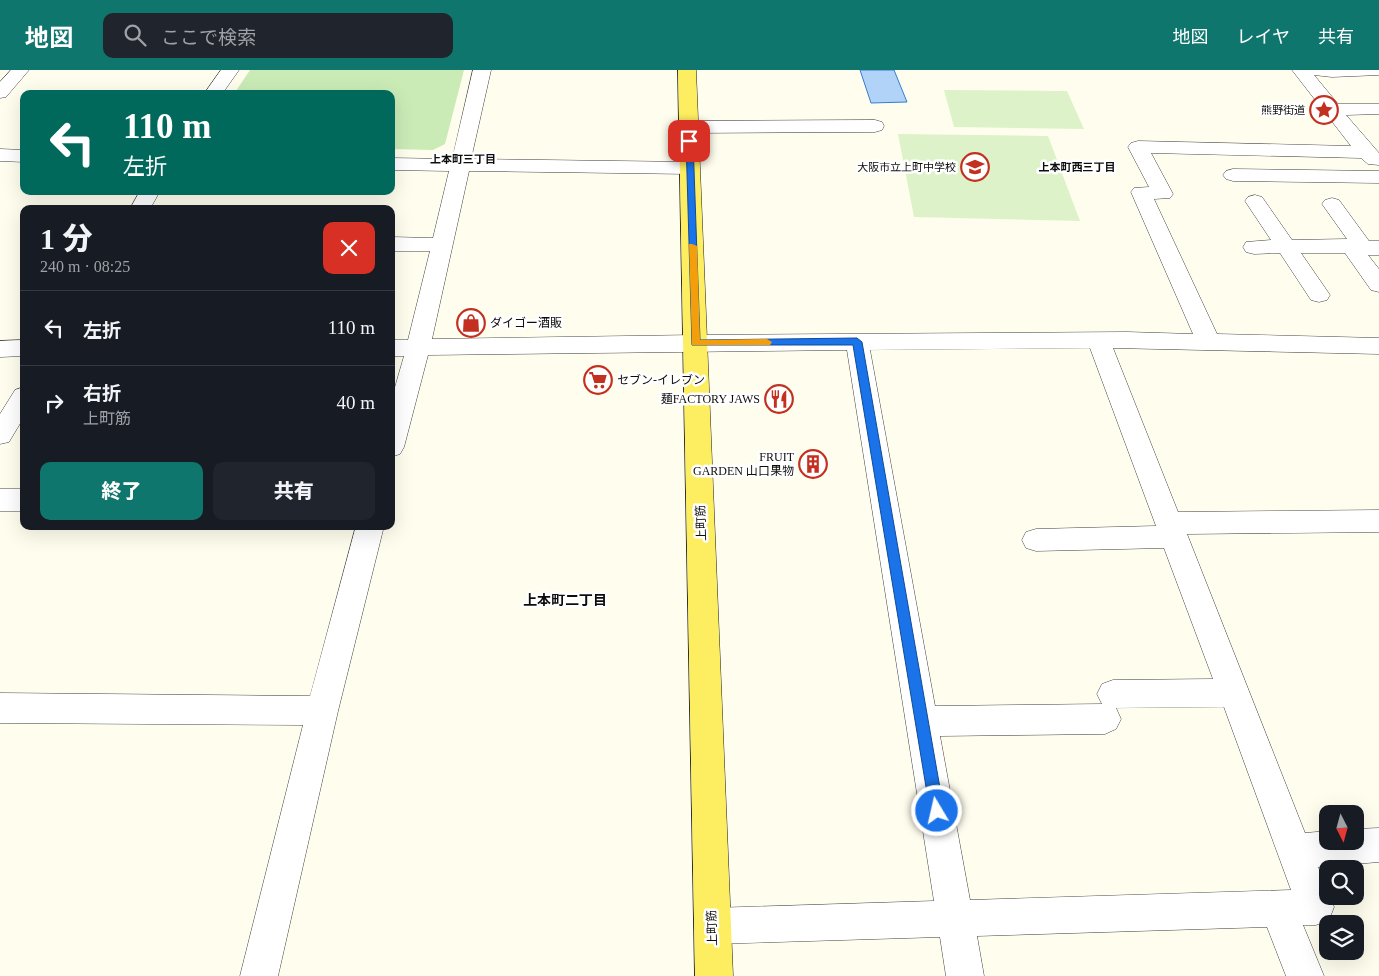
<!DOCTYPE html>
<html lang="ja">
<meta charset="utf-8">
<style>
body{margin:0;font-family:"Times New Roman","Noto Sans JP",serif;background:#20242c;color:#f1f3f6;height:100vh;display:flex;flex-direction:column;font-size:19px;white-space:nowrap}
*{box-sizing:border-box;margin:0}
p{font-size:16px;color:#9ea1a6}
.icon{flex:none;width:28px;height:28px;fill:none;stroke:currentColor;stroke-width:2;stroke-linecap:round;stroke-linejoin:round}
.map{position:relative;flex:1;overflow:hidden}
.sheet{position:absolute;left:20px;top:135px;width:375px;height:325px;display:flex;flex-direction:column;background:#171b24;border-radius:10px;box-shadow:0 5px 20px #0002}
.sheet>*{flex:none}
.banner{position:absolute;left:20px;top:20px;width:375px;height:105px;border-radius:10px;box-shadow:0 5px 20px #0002;background:#00695c;color:#fff;overflow:hidden}
.needle{width:32px;rotate:174deg}
.fabs{position:absolute;left:1319px;top:735px;display:grid;gap:10px}
.fabs a{display:grid;place-items:center;width:45px;height:45px;border-radius:10px;background:#171b24;box-shadow:0 5px 20px #0002;font-size:25px}
.pin{position:absolute;display:grid;place-items:center;width:42px;height:42px;color:#fff;margin:-21px;border-radius:10px;box-shadow:0 2px 8px #0006}
.me{position:absolute;width:55px;margin:-28px;rotate:351deg;stroke-linejoin:round;filter:drop-shadow(0 0 4px #0008)}
.turn{display:flex;align-items:center;gap:18px;height:105px;padding:0 20px;font-size:22px}
.turn .icon{width:65px;height:65px;stroke-width:2.5}
.turn b{display:block;font-size:35px;line-height:42px}
.round{display:grid;place-items:center;flex:none;width:52px;height:52px;border-radius:10px;background:#20242c}
.head{display:flex;align-items:center;justify-content:space-between;height:85px;padding:0 20px}
h1{font-size:30px;font-weight:800;line-height:38px}
.primary-button{display:flex;gap:10px;margin-top:auto;padding:10px 20px}
.primary-button a{flex:1;height:58px;border-radius:10px;background:#0f766e;color:#fff;font-size:20px;font-weight:800;line-height:58px;text-align:center}
.primary-button a+a{background:#20242c;color:#f1f3f6}
ul{padding:0;list-style:none}
li{display:flex;align-items:center;gap:15px;height:75px;padding:0 20px;border-top:1px solid #363941}
li div{flex:1}
li b{display:block;font-size:19px}
li em{font-style:normal}
header{display:flex;align-items:center;gap:30px;box-sizing:border-box;height:70px;padding:0 25px;background:#0f766e;color:#fff}
header strong{font-size:24px}
nav{display:flex;gap:28px;margin-inline-start:auto;font-size:18px}
.search{width:350px;height:45px;background:#20242c;display:flex;align-items:center;gap:12px;box-sizing:border-box;padding:0 18px;border-radius:10px;color:#9ea1a6;font-size:19px}
.map>svg:first-child{display:block}
.green{fill:#caebb6}
.pitch{fill:#ddf2c8}
.water{fill:#b1d3f8;stroke:#357dd2}
.lines{fill:none;stroke-linecap:round;stroke-linejoin:round}
.minor-casing{stroke:#404040;stroke-width:1}
.major-casing{stroke:#1e1e1e;stroke-width:1}
.minor{fill:#fff;fill-rule:evenodd}
.major{fill:#fded60;fill-rule:evenodd}
.route{fill:#1a73e8;stroke:#114b97}
.slow{fill:#f59e0b}
.labels{text-anchor:middle;stroke-width:5;stroke-linejoin:round;paint-order:stroke}
.far-poi-label{font-size:11px;fill:#0d0d0d;stroke:#fff;text-anchor:end}
.far-neighbourhood-label{font-size:11px;font-weight:bold;fill:#0d0d0d;stroke:#fff}
.poi-label{font-size:12px;fill:#0d0d0d;stroke:#fff;text-anchor:start}
.street-label{font-size:12px;fill:#0d0d0d;stroke:#fff}
.neighbourhood-label{font-size:14px;font-weight:bold;fill:#0d0d0d;stroke:#fff}
</style>
<header>
<strong>地図</strong>
<div class="search"><svg class="icon" aria-label="search" viewBox="0 0 24 24"><circle cx="10" cy="10" r="6"/><path d="M15 15l6 6"/></svg>ここで検索</div>
<nav><a>地図</a><a>レイヤ</a><a>共有</a></nav>
</header>
<div class="map">
<svg width="1379" height="906" viewBox="0 0 1379 906">
<rect width="100%" height="100%" fill="#fffeee"/>
<path class="green" d="M250,0H464L445,74L433,80L391,79V24H234Z"/>
<path class="pitch" d="M944,20L1067,21L1084,59L954,57Z
M898,64L1048,66L1080,151L914,147Z"/>
<path class="water" d="M860,0H894L907,32L871,33Z"/>
<g class="lines">
<defs>
<path id="minor" d="M11,0H29L6,27L0,28V12Z
M221,0H239L222,24H204Z
M473,0H491L471,89L690,92L697,94L700,98L697,102L690,104L469,101L432,269L695,265L1127,262L1193,264L1131,122L1134,118L1149,117L1128,77L1131,73L1138,71L1351,76L1292,0H1379V5L1332,7L1314,5L1338,34H1379V44L1346,45L1379,83V95L1368,94L1361,88L1151,83L1173,124L1170,128L1154,129L1217,264L1379,268V284L1113,278L1178,442L1379,440V462L1187,464L1305,763L1328,761V771H1355V759L1379,758V792L1318,797L1328,820V826H1330L1334,837L1329,850L1316,855H1303L1324,906H1286L1267,857L977,866L984,906H946L940,867L712,874L699,869L694,856L699,843L712,838L934,831L847,280L428,285L404,377L400,384L391,387V331L404,286H391V270H408L430,181H391V167L433,168L449,101L391,100V88L452,89ZM1090,278L1156,456L1036,459L1026,462L1022,470L1026,478L1036,481L1164,478L1213,609L1113,610L1102,614L1097,624L1102,634L935,636L870,280ZM1224,637L1291,820L970,830L940,666L1105,664L1116,659L1121,649L1116,638Z
M875,50L882,52L884,56L882,60L875,62L688,63L681,61L679,57L681,53L688,51Z
M0,79L24,80V92L0,91Z
M1233,99L1379,101V113L1233,111L1226,109L1223,105L1226,101Z
M140,121H160L150,139H130Z
M1255,125L1262,127L1292,170L1347,169L1322,134L1325,130L1332,128L1339,130L1369,171H1379V185H1368L1379,199V222L1371,220L1345,183H1301L1330,225L1327,230L1319,232L1311,230L1280,183L1254,184L1246,182L1243,177L1246,172L1271,170L1245,131L1248,127Z
M24,270V286L0,287V271Z
M24,317V347L9,372L0,374V344L15,320Z
M0,419H24V441H0Z
M356,456H384L338,641L278,906H240L303,655L0,653V623L310,626Z"/>
<path id="major" d="M678,0H696L733,906H695Z"/>
</defs>
<use href="#minor" class="minor-casing"/>
<use href="#major" class="major-casing"/>
<use href="#minor" class="minor"/>
<use href="#major" class="major"/>
</g>
<path class="route" d="M686,69L693,71L700,270L857,268L862,272L944,741L942,746L937,748L932,746L930,741L853,275H692Z"/>
<path class="slow" d="M689,174H692L697,176L700,270L767,269L772,272L770,275H692Z"/>
<defs>
<symbol id="sight-ring" viewBox="-11 -11 22 22"><circle r="9.5" fill="#fff" stroke="#c33020" stroke-width="1.5"/><path d="M0-6L1.8-2.2L6-1.7L2.9 1.2L3.7 5.4L0 3.3L-3.7 5.4L-2.9 1.2L-6-1.7L-1.8-2.2Z" fill="#c33020"/></symbol>
<symbol id="school-ring" viewBox="-11 -11 22 22"><circle r="9.5" fill="#fff" stroke="#c33020" stroke-width="1.5"/><path d="M0-5L7-2L0 1L-7-2ZM-4 1L0 2.5L4 1V4Q0 6-4 4Z" fill="#c33020"/></symbol>
<symbol id="shop-ring" viewBox="-11 -11 22 22"><circle r="9.5" fill="#fff" stroke="#c33020" stroke-width="1.5"/><path d="M-5-2.5h2.3a2.7 3.5 0 0 1 5.4 0H5L5.5 6h-11ZM-1.5-2.5h3a1.5 2.3 0 0 0-3 0Z" fill="#c33020"/></symbol>
<symbol id="supermarket-ring" viewBox="-11 -11 22 22"><circle r="9.5" fill="#fff" stroke="#c33020" stroke-width="1.5"/><path d="M-6-5.5h2.5l.6 2H6L4.5 2H-2.5L-4.4-4H-6ZM-1.5 3.2a1.3 1.3 0 1 0 .1 0ZM3 3.2a1.3 1.3 0 1 0 .1 0Z" fill="#c33020"/></symbol>
<symbol id="restaurant-ring" viewBox="-11 -11 22 22"><circle r="9.5" fill="#fff" stroke="#c33020" stroke-width="1.5"/><path d="M-5-6h1v4h1v-4h1v4h1v-4h1v5L-1.5 .5V6h-2V.5L-5-1ZM5-6V6H3V1.5H1.5Q1.5-4 5-6Z" fill="#c33020"/></symbol>
<symbol id="building-ring" viewBox="-11 -11 22 22"><circle r="9.5" fill="#fff" stroke="#c33020" stroke-width="1.5"/><path d="M-4-6H4V6H1V3H-1V6H-4ZM-2.5-4.3h1.7v1.8h-1.7ZM.8-4.3h1.7v1.8H.8ZM-2.5-1h1.7V.8h-1.7ZM.8-1h1.7V.8H.8Z" fill="#c33020"/></symbol>
</defs>
<g fill-rule="evenodd">
<use href="#sight-ring" x="1308" y="24" width="32" height="32"/>
<use href="#school-ring" x="959" y="81" width="32" height="32"/>
<use href="#shop-ring" x="455" y="237" width="32" height="32"/>
<use href="#supermarket-ring" x="582" y="294" width="32" height="32"/>
<use href="#restaurant-ring" x="763" y="313" width="32" height="32"/>
<use href="#building-ring" x="797" y="378" width="32" height="32"/>
</g>
<g class="labels">
<g class="far-poi-label">
<text x="1305" y="44">熊野街道</text>
<text x="956" y="101">大阪市立上町中学校</text>
</g>
<g class="far-neighbourhood-label">
<text x="463" y="93">上本町三丁目</text>
<text x="1077" y="101">上本町西三丁目</text>
</g>
<g class="poi-label">
<text x="490" y="257">ダイゴー酒販</text>
<text x="617" y="314">セブン-イレブン</text>
<text x="760" y="333" text-anchor="end">麺FACTORY JAWS</text>
<text x="794" y="391" text-anchor="end">FRUIT<tspan x="794" dy="14">GARDEN 山口果物</tspan></text>
</g>
<g class="street-label">
<text transform="translate(701 453) rotate(-92)" y="4">上町筋</text>
<text transform="translate(712 858) rotate(-92)" y="4">上町筋</text>
</g>
<g class="neighbourhood-label">
<text x="565" y="535">上本町二丁目</text>
</g>
</g>
</svg>
<div class="fabs">
<a><svg class="needle" viewBox="-14 -14 28 28"><path d="M0-13l5 13h-10z" fill="#e53935"/><path d="M0 13l5-13h-10z" fill="#9ea1a6"/></svg></a>
<a><svg class="icon" aria-label="search" viewBox="0 0 24 24"><circle cx="10" cy="10" r="6"/><path d="M15 15l6 6"/></svg></a>
<a><svg class="icon" aria-label="layers" viewBox="0 0 24 24"><path d="M12 4l9 5-9 5-9-5zM3 14l9 5 9-5"/></svg></a>
</div>
<div class="pin" style="left:689px;top:71px;background:#d93025"><svg class="icon" aria-label="arrive" viewBox="0 0 24 24"><path d="M6 21V4h12l-3 4 3 4H6"/></svg></div>
<svg class="me" style="left:937px;top:741px" viewBox="-20 -20 40 40"><circle r="17" fill="#1a73e8" stroke="#fff" stroke-width="3"/><path d="M0-11L8 9 0 5-8 9z" fill="#fff"/></svg>
<div class="banner">
<div class="turn"><svg class="icon" aria-label="left" viewBox="0 0 24 24"><path d="M17 20v-9H6M10 6l-5 5 5 5"/></svg><div><b>110 m</b>左折</div></div>
</div>
<section class="sheet">
<div class="head"><div><h1>1 分</h1><p>240 m · 08:25</p></div><a class="round" style="background:#d93025;color:#fff"><svg class="icon" aria-label="close" viewBox="0 0 24 24"><path d="M6 6l12 12M18 6L6 18"/></svg></a></div>
<ul>
<li><svg class="icon" aria-label="left" viewBox="0 0 24 24"><path d="M17 20v-9H6M10 6l-5 5 5 5"/></svg><div><b>左折</b></div><em>110 m</em></li>
<li><svg class="icon" aria-label="right" viewBox="0 0 24 24"><path d="M7 20v-9h11M14 6l5 5-5 5"/></svg><div><b>右折</b><p>上町筋</p></div><em>40 m</em></li>
</ul>
<div class="primary-button"><a>終了</a><a>共有</a></div>
</section>
</div>
